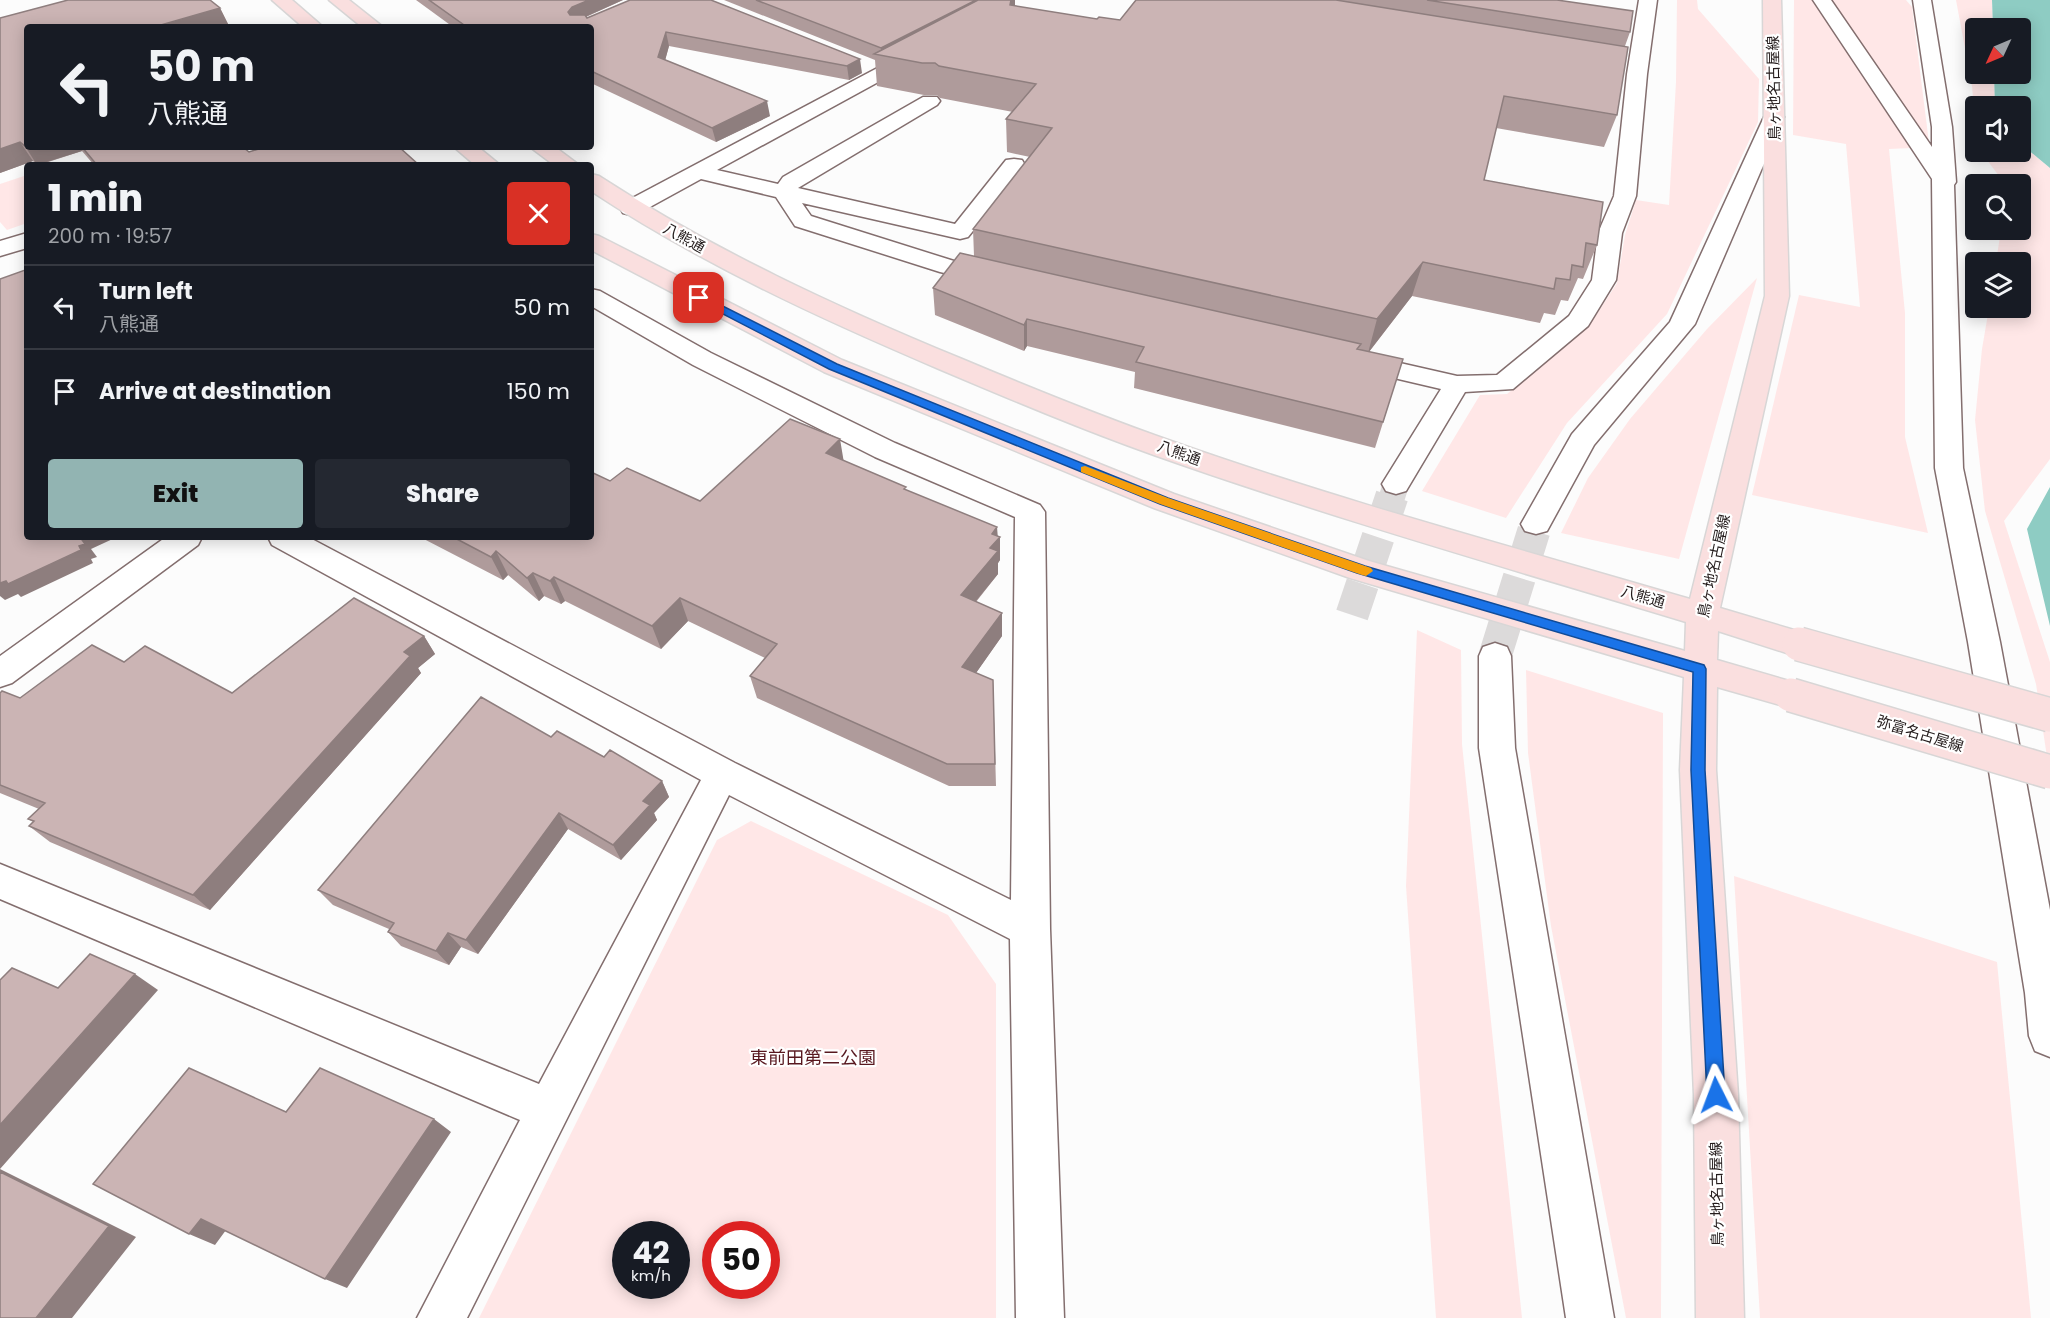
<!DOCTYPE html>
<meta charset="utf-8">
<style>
body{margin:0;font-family:Poppins,"Noto Sans JP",sans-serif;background:#242831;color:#f1f3f6;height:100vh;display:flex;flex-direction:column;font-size:22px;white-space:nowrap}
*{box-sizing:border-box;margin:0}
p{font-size:20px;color:#9ea1a6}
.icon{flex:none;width:33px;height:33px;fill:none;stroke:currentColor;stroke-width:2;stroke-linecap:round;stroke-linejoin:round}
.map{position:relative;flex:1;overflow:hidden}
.side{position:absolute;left:24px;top:162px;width:570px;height:378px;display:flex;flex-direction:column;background:#171b24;border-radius:6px;box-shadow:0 3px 15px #0003}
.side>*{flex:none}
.hud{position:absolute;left:24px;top:24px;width:570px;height:126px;border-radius:6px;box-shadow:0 3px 15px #0003;background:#171b24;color:#f1f3f6;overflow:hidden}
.needle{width:39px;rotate:226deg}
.controls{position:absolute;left:1965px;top:18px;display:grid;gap:12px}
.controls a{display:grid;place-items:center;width:66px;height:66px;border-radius:6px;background:#171b24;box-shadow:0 3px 15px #0003;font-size:30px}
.speed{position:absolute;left:612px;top:1221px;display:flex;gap:12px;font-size:30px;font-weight:700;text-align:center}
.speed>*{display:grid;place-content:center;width:78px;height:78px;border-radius:50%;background:#171b24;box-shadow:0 3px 15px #0003;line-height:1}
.speed small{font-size:15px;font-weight:400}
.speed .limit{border:9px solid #d22;background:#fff;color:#111}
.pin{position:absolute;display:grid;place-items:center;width:51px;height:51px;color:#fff;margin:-26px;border-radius:12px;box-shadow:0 3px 9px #0006}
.me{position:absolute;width:66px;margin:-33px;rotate:357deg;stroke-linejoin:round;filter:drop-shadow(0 0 4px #0008)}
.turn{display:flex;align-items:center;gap:21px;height:126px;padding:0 24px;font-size:27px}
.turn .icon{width:78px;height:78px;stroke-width:2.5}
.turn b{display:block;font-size:42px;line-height:51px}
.round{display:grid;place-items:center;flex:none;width:63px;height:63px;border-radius:6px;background:#242831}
.summary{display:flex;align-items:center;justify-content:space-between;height:102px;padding:0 24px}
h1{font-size:36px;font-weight:800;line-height:45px}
.cta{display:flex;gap:12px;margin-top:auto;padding:12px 24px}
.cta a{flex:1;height:69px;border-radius:6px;background:#92b4b2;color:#111;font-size:24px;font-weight:800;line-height:69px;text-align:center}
.cta a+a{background:#242831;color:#f1f3f6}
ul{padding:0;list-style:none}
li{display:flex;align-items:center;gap:18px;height:84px;padding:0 24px;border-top:2px solid #363941}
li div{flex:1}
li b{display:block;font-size:22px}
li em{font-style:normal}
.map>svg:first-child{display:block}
.green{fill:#ffe7e7;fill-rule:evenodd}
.water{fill:#8eccc3}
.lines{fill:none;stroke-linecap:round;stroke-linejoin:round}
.minor-tunnel-far1{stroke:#dcdada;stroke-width:26;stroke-dasharray:26 13;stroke-linecap:butt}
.minor-tunnel{stroke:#dcdada;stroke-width:33;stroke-dasharray:33 16;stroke-linecap:butt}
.minor-casing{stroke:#836e6e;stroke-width:3}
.major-casing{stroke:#d8d6d6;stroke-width:3}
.minor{fill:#fff;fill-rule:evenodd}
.major{fill:#fadfdf;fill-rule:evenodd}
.major-bridge-casing{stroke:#d8d6d6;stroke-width:36;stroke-linecap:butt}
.major-bridge{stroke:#fadfdf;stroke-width:33}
.wall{fill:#af9b9b}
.shaded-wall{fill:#8e7e7e}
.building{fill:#cbb4b4;stroke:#8e7e7e;stroke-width:1.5}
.route{fill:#1a73e8;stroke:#114b97;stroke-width:1.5}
.slow{fill:#f59e0b}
.labels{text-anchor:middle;stroke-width:4.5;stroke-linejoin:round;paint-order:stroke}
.street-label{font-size:15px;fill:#241c1c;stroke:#fff}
.near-park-label{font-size:18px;fill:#58181f;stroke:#fff}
</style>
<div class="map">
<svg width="2050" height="1318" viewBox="0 0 2050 1318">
<rect width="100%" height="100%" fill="#fcfcfc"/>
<path class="green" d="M1677,0H1697L1698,9L1759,79L1758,122L1667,314L1567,423L1506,518L1422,491L1480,395L1507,394L1589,326L1617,283L1625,235L1636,200L1669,205L1676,82Z
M1794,0H1813L1912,148L1889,149L1905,313V437L1928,533L1752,495L1799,295L1860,307L1846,144L1793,135Z
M1829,0H1906L1912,7L1929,143Z
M1956,0H1992L1993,28H1976V74H1994L1995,106H1976L1975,120L1972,86Z
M2021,144L2050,168V459L2004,521L2050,662V777L2036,684L1985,511L1975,420L1982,349L1989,308H2020V262H1996L2001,230H2020V184H2005L1981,152H2020Z
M27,175V223L7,230L0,222V184Z
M1757,278L1679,559L1561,533L1588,478L1630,419L1707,329Z
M1417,630L1461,650L1462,744L1522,1318H1436L1406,886Z
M1526,670L1663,713L1661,1318H1626L1551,926L1528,753Z
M751,821L948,915L996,984V1318H479L717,840ZM676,1234V1286H626V1234ZM766,1234V1286H716V1234Z
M1734,876L1997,962L2031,1318H1760Z"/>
<path class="water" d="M1992,0H2050V168L2021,144L2020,106H1995L1994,74H2020V28H1993Z
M2050,487V626L2027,529Z"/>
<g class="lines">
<path class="minor-tunnel-far1" d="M1392,497L1396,484"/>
<path class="minor-tunnel" d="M1352,615L1392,496
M1495,656L1536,524"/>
<defs>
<path id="minor" d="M1639,0H1657L1647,74L1636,196L1622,233L1616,280L1588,326L1513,389L1465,392L1406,491L1396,494L1386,491L1382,484L1441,389L1347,367L1343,361L1347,355L1356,353L1457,376L1497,375L1569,316L1592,280L1598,233L1614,196L1627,74Z
M1813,0H1831L1932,147V127L1913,0H1931L1952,127L1956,182L1954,185L1963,468L2000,642L2050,910V1057L2035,1051L2029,1036L2025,993L1968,642L1935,468L1932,179Z
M917,47L924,49L926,53L924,57L717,170L778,184L783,177L923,97H937L940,101L937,105L798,188L955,224L1006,160L1014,159L1022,160L1025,165L1022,170L968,237L960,239L802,203L811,216L954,261L1002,272L1005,277L1002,282L993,284L940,272L795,226L776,197L701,179L639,213L631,215L623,213L620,208L623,203Z
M1774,111L1781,113L1784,117L1695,324L1594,445L1547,531L1536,534L1525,531L1521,524L1572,434L1670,322L1764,117L1767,113Z
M27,233V248L0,256V241Z
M591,289L600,291L711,353L895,443L1040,505L1045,512L1050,929L1064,1318H1016L1010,939L729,795L467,1318H417L520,1120L0,899V864L539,1084L701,780L272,545L268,537H308L735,763L1011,900L1015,517L875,457L693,365L591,306Z
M166,537H202L198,545L12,683L0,687V656Z
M1495,643L1507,647L1511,656L1515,748L1614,1318H1566L1479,748V656L1483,647Z"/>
<path id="major" d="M272,0H292L323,27H303Z
M329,0H349L383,27H362Z
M1763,0H1781L1789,296L1720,608L1811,635L1815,644L1811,653L1799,657L1718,631L1717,660L1803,685L1808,695L1803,705L1791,708L1717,687L1716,770L1738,1095L1744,1318H1696L1694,1095L1680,770L1684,677L1350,578L1154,508L824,372L591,250V234L599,236L842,360L1174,494L1369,561L1685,651L1686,622C1508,568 1329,517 1154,455C1081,429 1010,399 939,369C819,318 700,263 591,191V174L599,176C713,250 836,307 962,359C1031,388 1100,416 1171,441C1341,501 1516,548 1690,599L1765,296Z
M454,147H478L500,165H475Z
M530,147H555L579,165H554Z"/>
</defs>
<use href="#minor" class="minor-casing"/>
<use href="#major" class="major-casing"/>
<use href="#minor" class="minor"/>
<use href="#major" class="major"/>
<defs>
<path id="major-bridge" d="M1799,644L2050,715
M1791,695L2050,772"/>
</defs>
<use href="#major-bridge" class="major-bridge-casing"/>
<use href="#major-bridge" class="major-bridge"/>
</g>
<path class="wall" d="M416,0H623L586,17L587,18L711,0L862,73L849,80L669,46L665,60L770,116L716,142L593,84L591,86V27H453Z
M724,0H1015V6L1097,19L1120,20L1136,0H1557L1630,32L1625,46L1617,115L1604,147L1496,128L1484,180L1597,245L1583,279L1578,278L1568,301L1561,300L1555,315L1544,313L1540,323L1412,296L1369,352L1403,359L1375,448L1134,388L1135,372L1027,346L1024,351L935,315L933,288L974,256L973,229L1030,157L1007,152L1006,119L1013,112L940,98L937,95H924L877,86L875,60Z
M220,8L229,26L27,27V147H234L249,152L419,165H94L82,151L39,165H37L33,161L0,173V18Z
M843,460L906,490L997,536L1000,560L998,563V574L976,602L1002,613V636L976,673L993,680L996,786H949L757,698L750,676L765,658L688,621L661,649L565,601L561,604L544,596L539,601L508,575L503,580L420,537H591L610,481L700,501Z
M424,636L435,654L418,668L421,673L210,910L50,842L29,826L33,822L28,819L39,809L0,793V693L20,698L124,662L232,693Z
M551,737L662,781L669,797L654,813L657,820L621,860L568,829L478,954L461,947L449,965L401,946L388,932L389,929L333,905L318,890Z"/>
<path class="shaded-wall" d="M589,0H623L576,21L572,26L568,12L572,7Z
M976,0H1003L881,55V48Z
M1011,0H1015V11L1010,5Z
M220,8L229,26L225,27H154Z
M666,32L669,46L662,72L658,57Z
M860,59L862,73L849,80L847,66Z
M591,76L593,84L591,86Z
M767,101L770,116L716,142L712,128Z
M20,142L33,161L0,173V149Z
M25,146H27V147H80L82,151L37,165Z
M1423,262L1412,296L1368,353L1377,319Z
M1027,319V346L1024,351V325Z
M840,439L844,463L826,453Z
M997,527L998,539L1000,537V560L998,563V574L962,618L961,595L990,548L992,534Z
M80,537H117L91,549L97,557L91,559L93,563L21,597L18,594L5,600L0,596V583L79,546Z
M496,551L508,575L503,580L491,557Z
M533,573L544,596L539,601L527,578Z
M554,577L565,601L561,604L550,581Z
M680,598L688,621L661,649L652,626Z
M1002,613V636L964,690L962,667Z
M424,636L435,654L418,668L421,673L210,910L193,895L404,652Z
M662,781L669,797L654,813L657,820L621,860L613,845L643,801Z
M559,813L568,829L478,954L466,940Z
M448,933L461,947L449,965L436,951Z
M135,974L158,990L0,1169L136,1237L72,1318H36L0,1172V1125Z
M434,1119L451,1132L347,1288L325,1279Z
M201,1219L226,1230L215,1245L189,1234Z"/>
<path class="building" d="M68,0H210L220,8L154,27H27V146H25L20,142L0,149V18Z
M429,0H589L572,7L568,12L570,15H585L587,18L630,0H711L860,59L847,66L666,32L658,57L767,101L712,128L591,71V27H467Z
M756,0H976L881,48Z
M978,0H1011L1010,5L1097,19L1099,17L1120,20L1136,0H1336L1628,47L1617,115L1504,96L1484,180L1603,202L1597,245L1586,243L1583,267L1572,265L1570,280L1556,278L1554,289L1423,262L1377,319L973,229L1052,128L1006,119L1036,84L939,66L935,63H922L874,54Z
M1427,0H1557L1633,11L1630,32Z
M82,147H213L244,148L249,152L265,147H399L419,165H97Z
M960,253L1361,344L1357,349L1403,359L1383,422L1136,362L1144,347L1027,319L1024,325L933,288Z
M25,270L27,272V537H80L85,544L79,546L81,550L8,584L6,581L0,583V279Z
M790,419L840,439L826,453L906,487L904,489L997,527L992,534L1000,537L990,548L998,551L961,595L1002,613L962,667L993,680L995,764H947L750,676L777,644L680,598L652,626L554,577L550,581L533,573L527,578L496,551L491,557L453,537H591V472L610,481L627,468L700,501Z
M354,598L424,636L404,652L410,656L193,895L29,826L34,821L28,819L45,803L0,785V693L2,691L20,698L92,645L124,662L145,646L232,693Z
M481,697L551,737L557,731L604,757L610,750L662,781L643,801L650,805L613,845L559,813L466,940L448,933L436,951L388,932L394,923L318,890Z
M90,954L135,974L0,1125V980L12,968L58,988Z
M189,1068L286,1112L320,1068L434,1119L325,1279L201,1219L189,1234L93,1184Z
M0,1172L109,1226L36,1318H0Z"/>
<path class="route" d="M696,296H703L837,364L1168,498L1365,566L1704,665L1706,669L1705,770L1725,1095L1722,1101L1716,1103L1709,1101L1707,1095L1691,770L1693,672L1357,573L1160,504L829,369L696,300Z"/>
<path class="slow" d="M1085,466L1168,498L1371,568L1373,571L1366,576L1362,575L1160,504L1081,472V467Z"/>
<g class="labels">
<g class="street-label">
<text transform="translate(1774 88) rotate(-91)" y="5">鳥ヶ地名古屋線</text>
<text transform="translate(684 238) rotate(29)" y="5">八熊通</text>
<text transform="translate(1179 453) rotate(20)" y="5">八熊通</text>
<text transform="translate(1714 566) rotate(-78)" y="5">鳥ヶ地名古屋線</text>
<text transform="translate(1643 597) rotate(16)" y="5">八熊通</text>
<text transform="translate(1920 734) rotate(17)" y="5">弥富名古屋線</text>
<text transform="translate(1717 1194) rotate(-91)" y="5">鳥ヶ地名古屋線</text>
</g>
<g class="near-park-label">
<text x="813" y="1064">東前田第二公園</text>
</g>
</g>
</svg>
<div class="controls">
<a><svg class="needle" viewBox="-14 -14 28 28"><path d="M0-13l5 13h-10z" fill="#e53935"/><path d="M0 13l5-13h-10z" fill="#9ea1a6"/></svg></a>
<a><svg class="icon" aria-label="sound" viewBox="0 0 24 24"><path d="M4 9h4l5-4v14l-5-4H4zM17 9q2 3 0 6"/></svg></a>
<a><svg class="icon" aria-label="search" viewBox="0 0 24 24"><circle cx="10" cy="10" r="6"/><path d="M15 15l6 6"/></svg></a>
<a><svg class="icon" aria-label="layers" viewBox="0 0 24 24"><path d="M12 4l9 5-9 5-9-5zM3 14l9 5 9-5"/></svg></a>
</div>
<div class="speed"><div>42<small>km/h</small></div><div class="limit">50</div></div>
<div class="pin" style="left:699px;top:298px;background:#d93025"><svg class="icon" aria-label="arrive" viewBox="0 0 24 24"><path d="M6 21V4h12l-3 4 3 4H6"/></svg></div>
<svg class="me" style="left:1716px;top:1095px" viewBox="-20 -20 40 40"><path d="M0-17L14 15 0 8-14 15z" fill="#1a73e8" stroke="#fff" stroke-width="4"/></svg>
<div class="hud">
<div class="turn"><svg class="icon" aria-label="left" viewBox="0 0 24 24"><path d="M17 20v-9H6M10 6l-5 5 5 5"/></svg><div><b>50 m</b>八熊通</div></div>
</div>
<section class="side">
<div class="summary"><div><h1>1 min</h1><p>200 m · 19:57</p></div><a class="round" style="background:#d93025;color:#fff"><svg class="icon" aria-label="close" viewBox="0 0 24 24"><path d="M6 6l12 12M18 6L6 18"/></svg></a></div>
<ul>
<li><svg class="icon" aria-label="left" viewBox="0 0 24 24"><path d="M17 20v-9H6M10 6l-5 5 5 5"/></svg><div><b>Turn left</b><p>八熊通</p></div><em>50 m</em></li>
<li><svg class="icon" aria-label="arrive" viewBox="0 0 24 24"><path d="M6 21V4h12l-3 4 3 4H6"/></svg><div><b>Arrive at destination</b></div><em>150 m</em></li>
</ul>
<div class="cta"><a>Exit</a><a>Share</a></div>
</section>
</div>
